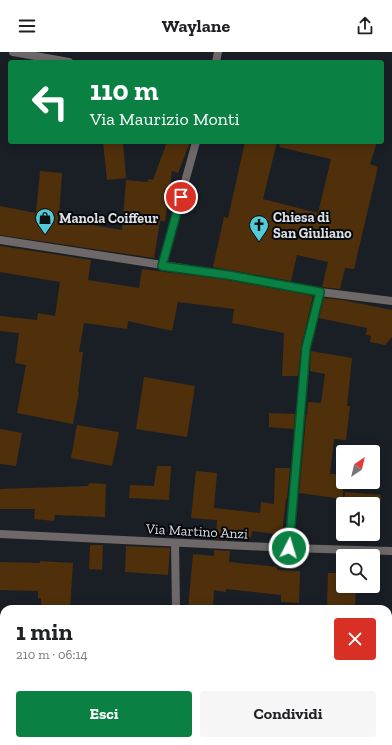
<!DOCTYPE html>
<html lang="it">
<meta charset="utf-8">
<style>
body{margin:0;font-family:"Zilla Slab",serif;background:#f6f6f6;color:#202124;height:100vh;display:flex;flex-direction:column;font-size:15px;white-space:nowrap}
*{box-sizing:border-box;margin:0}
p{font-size:13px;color:#757577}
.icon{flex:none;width:22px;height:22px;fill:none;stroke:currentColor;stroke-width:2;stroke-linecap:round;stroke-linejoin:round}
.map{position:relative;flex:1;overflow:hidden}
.side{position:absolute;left:0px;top:553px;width:392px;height:140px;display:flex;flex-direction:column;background:#fff;border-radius:12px 12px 0 0;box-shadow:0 2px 10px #0003}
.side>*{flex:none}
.top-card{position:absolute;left:8px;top:8px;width:376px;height:84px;border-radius:4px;box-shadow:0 2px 10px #0003;background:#0b8043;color:#fff;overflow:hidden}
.needle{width:26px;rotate:35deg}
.controls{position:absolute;left:336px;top:393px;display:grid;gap:8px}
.controls a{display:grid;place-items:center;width:44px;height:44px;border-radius:4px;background:#fff;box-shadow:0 2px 10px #0003;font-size:20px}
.pin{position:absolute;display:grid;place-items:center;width:34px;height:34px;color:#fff;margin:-17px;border:2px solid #fff;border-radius:50%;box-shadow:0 1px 4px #0007}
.me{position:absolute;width:44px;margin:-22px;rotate:5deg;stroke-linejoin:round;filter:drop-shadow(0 0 3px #0008)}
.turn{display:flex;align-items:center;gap:14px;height:84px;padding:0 16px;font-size:18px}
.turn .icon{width:52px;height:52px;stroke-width:2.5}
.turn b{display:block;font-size:28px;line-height:34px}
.round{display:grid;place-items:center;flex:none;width:42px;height:42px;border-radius:4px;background:#f6f6f6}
.headline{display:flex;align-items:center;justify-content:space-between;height:68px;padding:0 16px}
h1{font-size:24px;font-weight:800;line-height:30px}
.action{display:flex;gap:8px;margin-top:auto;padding:8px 16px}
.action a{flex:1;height:46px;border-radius:4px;background:#0b8043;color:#fff;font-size:16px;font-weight:800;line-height:46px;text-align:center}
.action a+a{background:#f6f6f6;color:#202124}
header{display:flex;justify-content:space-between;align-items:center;height:52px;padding:0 16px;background:#fff;font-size:18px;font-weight:800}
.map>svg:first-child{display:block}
.building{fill:#4f300b}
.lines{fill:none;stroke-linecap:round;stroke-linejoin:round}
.minor{stroke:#6e6968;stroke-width:8}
.route-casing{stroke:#07532c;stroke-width:10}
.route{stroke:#0b8043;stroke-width:7}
.labels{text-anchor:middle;stroke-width:4;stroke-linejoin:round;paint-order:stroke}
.poi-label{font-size:14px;font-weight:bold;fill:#dcdfe4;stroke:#07090c;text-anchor:start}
.street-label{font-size:14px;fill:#dcdfe4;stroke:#07090c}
</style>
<header><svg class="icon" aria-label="menu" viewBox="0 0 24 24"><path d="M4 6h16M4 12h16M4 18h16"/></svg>Waylane<svg class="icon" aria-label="share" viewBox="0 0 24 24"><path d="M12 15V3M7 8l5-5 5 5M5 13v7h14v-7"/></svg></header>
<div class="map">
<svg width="392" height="693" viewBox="0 0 392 693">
<rect width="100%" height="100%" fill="#1a1f26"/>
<path class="building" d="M103,90H123L126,126L107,128Z
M167,90H190L178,121L172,119L165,169H160L154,206L0,183V154L36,161L40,119L62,121L59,165L81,169L80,171L122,178L126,128L148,130V127L153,128Z
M245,90H277L263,147L318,161L331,107L279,95L280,90H377L370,112L378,115L354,217L345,216L340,237L322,235L328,210L297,203L291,229L213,215L224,165L228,166Z
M0,194L91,208L88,228L139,236L142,217L227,228L313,244L301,295L298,324H282L284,281L232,271L234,257L178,250L172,279L128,269L127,277L84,271L79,300H83L78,340H79L73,372L17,361L26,313L15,311L19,281L0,279V264L37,268L38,261L55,264L60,230L0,220Z
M324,246L342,248L392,258V285L385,293L370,290L371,284L366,283L367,276L319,266Z
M311,299L352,306L347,354H350L346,388L334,387L330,422H343V447L299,441L305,377L306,363H307L308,350L321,351L325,322L310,319Z
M144,325L195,334L187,385L136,377Z
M269,361L295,362L294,377L269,375Z
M77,373L119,380L112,414L71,406Z
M0,377L22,381L16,414L0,412Z
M157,414H171L169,448L129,446L130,433L154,434Z
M275,416H290L287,447H286L282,483L252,479L251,486L231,484V488L216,487L217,468L191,466L196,419L217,421L214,456L260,461L261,450L274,452Z
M89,431L106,432L105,465L55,463L54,469L34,467L35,457H0V437L88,434Z
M345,440L381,443L380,452H344Z
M90,493H103L102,518L89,517Z
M126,494L170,496L168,523L125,520Z
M214,498L230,499L229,510L277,515V518L300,519L299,551L281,550V543L226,537V540L214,538L213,557H188L193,502L214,504Z
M40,509L73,511L70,557H41V546H38V539L0,538V510L40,511Z
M328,521H343V534H356L355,553H327Z"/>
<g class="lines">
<path class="minor" d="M13,0L69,10
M216,10L218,0
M0,188L228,223L320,240L392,249
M162,213L196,90
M0,482L289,496L392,499
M175,491L176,557
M289,496L306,296L320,240
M177,689V693"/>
</g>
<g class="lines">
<defs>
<path id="route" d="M181,145L162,214L228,223L320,240L306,296L289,496"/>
</defs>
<use href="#route" class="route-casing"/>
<use href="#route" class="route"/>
</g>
<defs>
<symbol id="shop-pin" viewBox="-11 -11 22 30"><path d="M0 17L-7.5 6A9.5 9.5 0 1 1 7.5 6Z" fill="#52cbd8" stroke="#07090c"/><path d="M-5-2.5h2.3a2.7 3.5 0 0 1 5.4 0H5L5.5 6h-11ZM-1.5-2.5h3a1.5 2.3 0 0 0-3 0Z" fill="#111"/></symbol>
<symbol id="church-pin" viewBox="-11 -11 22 30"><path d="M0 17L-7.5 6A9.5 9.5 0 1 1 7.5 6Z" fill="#52cbd8" stroke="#07090c"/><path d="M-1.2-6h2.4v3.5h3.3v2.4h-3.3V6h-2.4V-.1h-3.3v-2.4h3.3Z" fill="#111"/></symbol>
</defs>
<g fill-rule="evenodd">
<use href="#shop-pin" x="34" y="155" width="22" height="30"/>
<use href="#church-pin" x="248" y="162" width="22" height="30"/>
</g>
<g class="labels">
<g class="poi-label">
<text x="273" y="170">Chiesa di<tspan x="273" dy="16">San Giuliano</tspan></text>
<text x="59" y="171">Manola Coiffeur</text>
</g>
<g class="street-label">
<text transform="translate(197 479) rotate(3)" y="5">Via Martino Anzi</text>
</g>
</g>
</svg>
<div class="controls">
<a><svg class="needle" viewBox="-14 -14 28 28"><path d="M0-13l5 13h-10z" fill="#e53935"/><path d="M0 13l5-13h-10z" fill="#757577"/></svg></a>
<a><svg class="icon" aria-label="sound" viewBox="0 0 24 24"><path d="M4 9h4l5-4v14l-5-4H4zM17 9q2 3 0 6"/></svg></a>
<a><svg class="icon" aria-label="search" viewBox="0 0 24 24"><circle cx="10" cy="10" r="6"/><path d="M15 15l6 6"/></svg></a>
</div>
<div class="pin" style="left:181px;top:145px;background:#d93025"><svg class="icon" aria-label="arrive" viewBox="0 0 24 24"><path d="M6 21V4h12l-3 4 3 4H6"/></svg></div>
<svg class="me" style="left:289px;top:496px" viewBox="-20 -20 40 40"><circle r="17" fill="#0b8043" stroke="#fff" stroke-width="3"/><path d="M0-11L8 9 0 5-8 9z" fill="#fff"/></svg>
<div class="top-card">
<div class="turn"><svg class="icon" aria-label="left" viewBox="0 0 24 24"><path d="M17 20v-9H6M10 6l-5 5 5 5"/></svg><div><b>110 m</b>Via Maurizio Monti</div></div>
</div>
<section class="side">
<div class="headline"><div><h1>1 min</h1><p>210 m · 06:14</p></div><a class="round" style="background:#d93025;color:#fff"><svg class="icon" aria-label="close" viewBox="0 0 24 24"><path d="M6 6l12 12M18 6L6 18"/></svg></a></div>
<div class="action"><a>Esci</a><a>Condividi</a></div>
</section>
</div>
